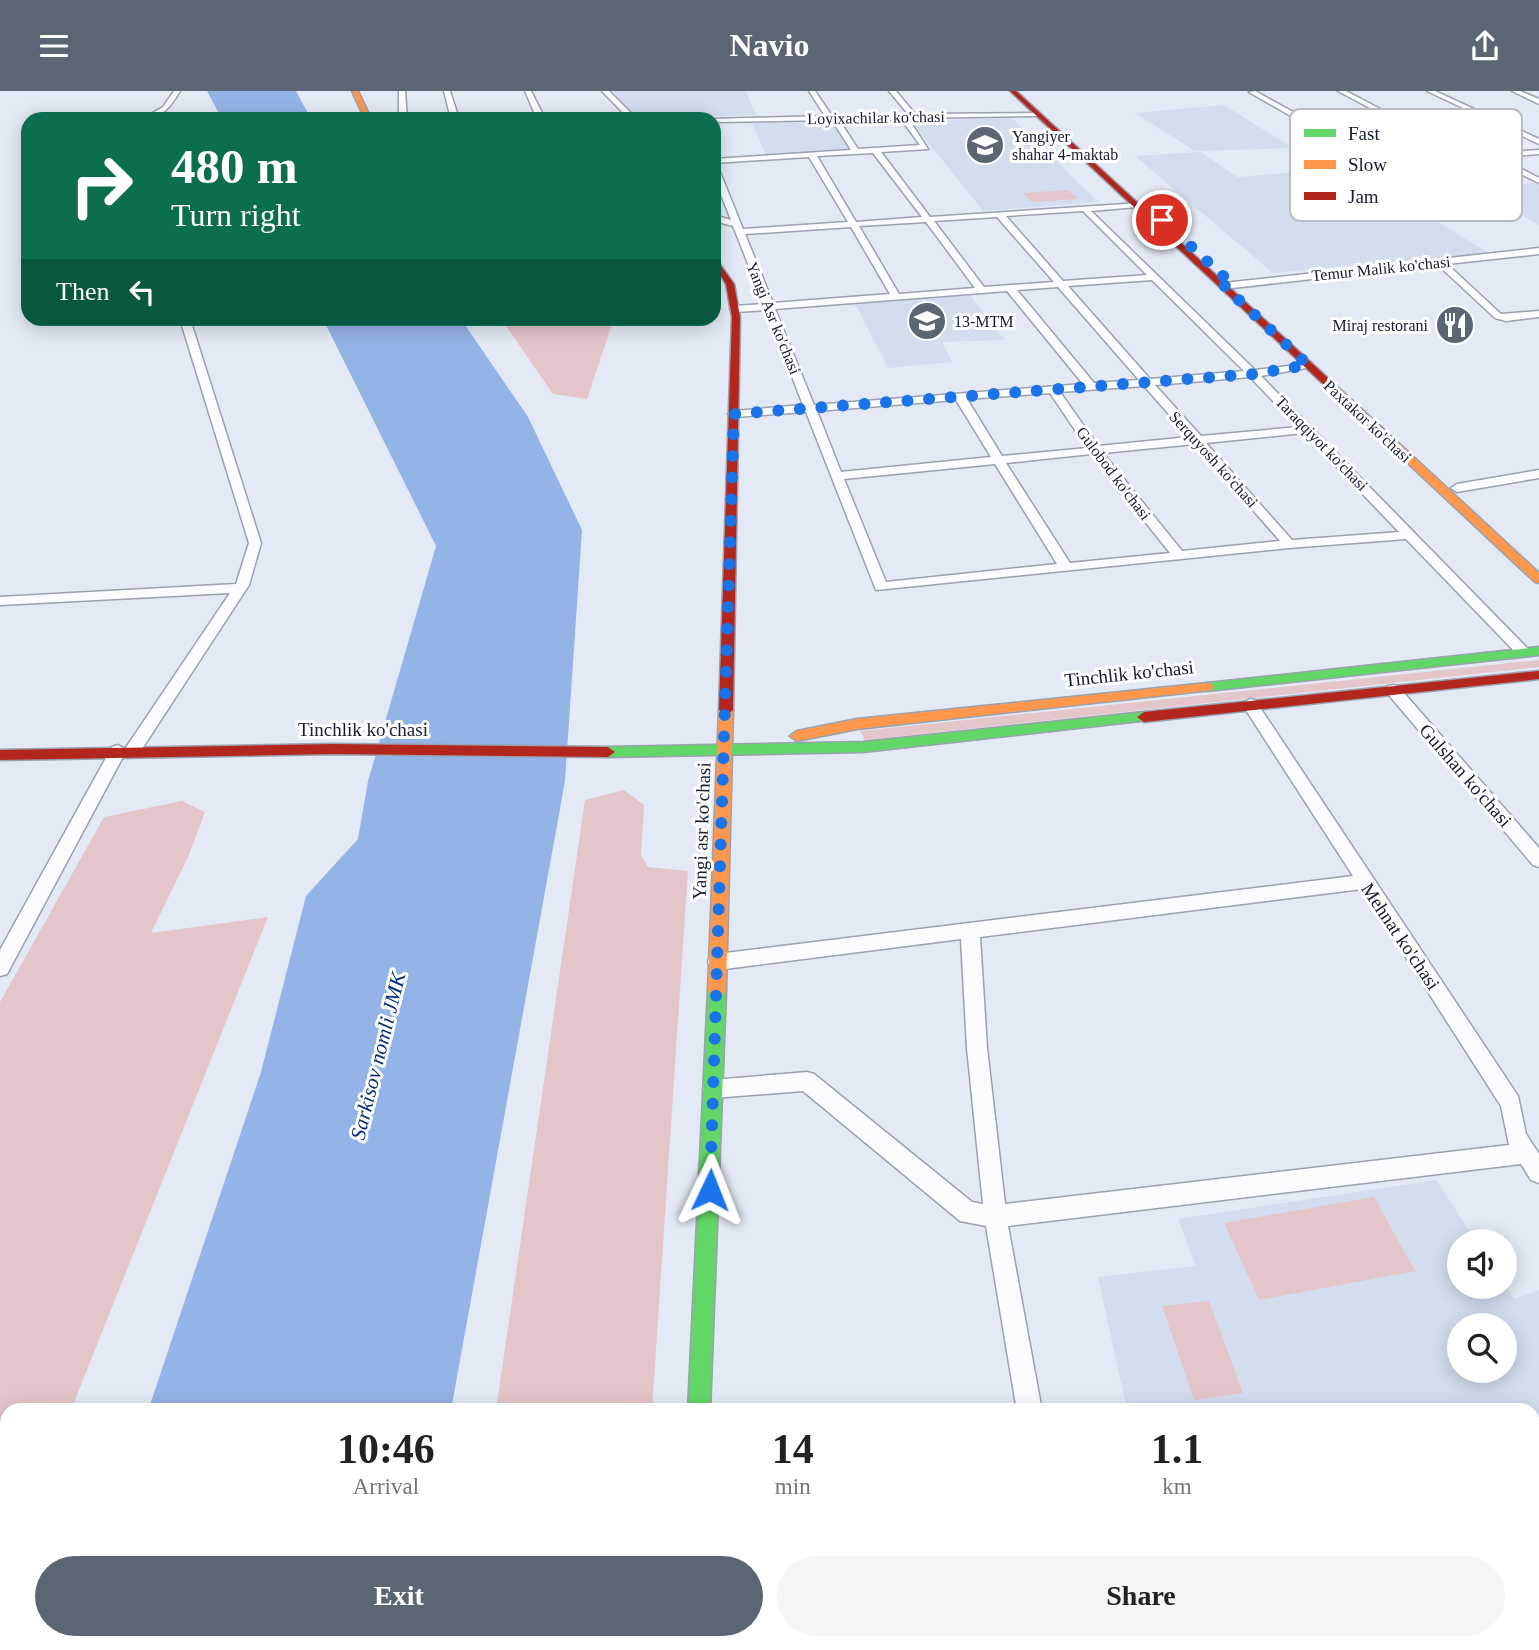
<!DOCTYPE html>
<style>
body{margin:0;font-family:"Times New Roman",serif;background:#f6f6f6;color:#222;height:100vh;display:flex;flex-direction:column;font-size:26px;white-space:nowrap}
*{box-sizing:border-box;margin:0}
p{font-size:23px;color:#767676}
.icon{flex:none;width:38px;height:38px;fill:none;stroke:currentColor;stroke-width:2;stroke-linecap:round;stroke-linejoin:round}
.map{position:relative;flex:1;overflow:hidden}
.panel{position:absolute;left:0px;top:1312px;width:1540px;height:247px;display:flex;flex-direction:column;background:#fff;border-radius:21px 21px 0 0;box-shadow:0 4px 18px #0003}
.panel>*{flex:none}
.guide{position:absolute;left:21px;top:21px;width:700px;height:214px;border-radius:21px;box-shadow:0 4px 18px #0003;background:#0b6e4f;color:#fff;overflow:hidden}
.controls{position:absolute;left:1447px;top:1138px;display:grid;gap:14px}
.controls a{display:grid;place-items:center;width:70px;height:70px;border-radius:50%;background:#fff;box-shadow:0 4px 18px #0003;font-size:35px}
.pin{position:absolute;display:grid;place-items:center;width:60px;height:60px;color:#fff;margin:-30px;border:4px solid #fff;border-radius:50%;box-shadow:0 2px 7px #0007}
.me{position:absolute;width:77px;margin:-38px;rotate:2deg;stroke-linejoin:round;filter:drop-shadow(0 0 5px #0008)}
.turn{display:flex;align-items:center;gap:24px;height:147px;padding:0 35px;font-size:32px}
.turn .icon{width:91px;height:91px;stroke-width:2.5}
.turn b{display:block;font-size:49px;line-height:60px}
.then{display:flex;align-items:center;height:66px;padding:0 35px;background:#0003;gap:14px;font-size:26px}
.eta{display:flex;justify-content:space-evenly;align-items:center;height:119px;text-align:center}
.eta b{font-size:42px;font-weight:700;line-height:49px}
.button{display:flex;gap:14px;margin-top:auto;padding:14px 35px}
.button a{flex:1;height:80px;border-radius:42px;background:#5c6574;color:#fff;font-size:28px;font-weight:700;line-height:80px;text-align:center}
.button a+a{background:#f6f6f6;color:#222}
header{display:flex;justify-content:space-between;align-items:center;height:91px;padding:0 35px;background:#5c6574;color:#fff;font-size:32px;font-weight:700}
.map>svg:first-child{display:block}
.built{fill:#d3ddee;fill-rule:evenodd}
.green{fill:#e4c6ca}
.water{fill:#94b3e6}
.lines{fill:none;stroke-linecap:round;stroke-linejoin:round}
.street-casing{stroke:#9aa1af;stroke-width:3}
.fast-casing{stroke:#9aa1af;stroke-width:3}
.slow-casing{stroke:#9aa1af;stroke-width:3}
.jam-casing{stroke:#9aa1af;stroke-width:3}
.street{fill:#fbfcfe;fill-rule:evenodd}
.fast{fill:#63d668;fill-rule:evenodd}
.slow{fill:#ff974d;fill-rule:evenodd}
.jam{fill:#b3261e;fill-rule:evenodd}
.route{stroke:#1a73e8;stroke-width:12;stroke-dasharray:0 21.6}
.labels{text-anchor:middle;stroke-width:6;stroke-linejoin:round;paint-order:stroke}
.far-street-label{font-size:16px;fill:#131d2e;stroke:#fff}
.far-poi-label{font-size:16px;fill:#131d2e;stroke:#fff;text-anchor:start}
.street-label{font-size:19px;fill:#131d2e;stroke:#fff}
.water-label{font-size:21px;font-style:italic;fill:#002f7c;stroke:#fff}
.key{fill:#fff;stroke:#b8bbc0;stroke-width:2}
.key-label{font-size:19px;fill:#131d2e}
</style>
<header><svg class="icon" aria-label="menu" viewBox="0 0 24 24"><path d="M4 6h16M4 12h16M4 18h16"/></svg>Navio<svg class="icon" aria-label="share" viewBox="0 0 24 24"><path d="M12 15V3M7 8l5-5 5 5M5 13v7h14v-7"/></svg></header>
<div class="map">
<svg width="1539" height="1559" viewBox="0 0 1539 1559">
<rect width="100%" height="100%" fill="#e4eaf5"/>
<path class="built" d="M613,0H746L756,24L636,27Z
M1224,14L1293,57L1195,60L1135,22Z
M1012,27L1098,111L983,120L911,30Z
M833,31L849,58L766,64L752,32Z
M1201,61L1237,86L1349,77L1489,162L1273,182L1135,65Z
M1535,92L1539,94V134L1472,96Z
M969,203L1005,249L942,251L952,271L888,277L854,210Z
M1436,1089L1476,1150H1460V1195L1505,1194L1514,1208L1539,1199V1559H1212L1210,1552H1533V1320L1127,1319L1098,1186L1196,1175L1178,1128ZM1460,1234H1505V1279H1460Z"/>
<path class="green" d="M1068,99L1078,108L1032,111L1023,102Z
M501,228H614L587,308L553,303Z
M1539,569V576L865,649L860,640Z
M624,699L644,714L641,764L648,776L688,780L652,1319H496L585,709Z
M182,710L205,721L188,766L151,842L268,826L71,1319L7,1320V1480L0,1497V911L104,726Z
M1374,1106L1415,1180L1259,1209L1224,1132Z
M1209,1210L1243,1302L1194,1309L1162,1215Z
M462,1552H636L635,1559H461Z"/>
<path class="water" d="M207,0H296L311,28H222Z
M323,228H461L528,326L582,439L565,690L451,1319L148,1320L261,981L306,805L358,748L368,690L436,455Z
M63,1552H409L408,1559H60Z"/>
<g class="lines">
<defs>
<path id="street" d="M174,0H180C171,15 162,28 142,28L163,16Z
M399,0H405L407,28H399Z
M444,0H450L459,28H451Z
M525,0H531L545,28H537Z
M602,0H609L637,28H629Z
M809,0H815L832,25L908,23L889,0H896L915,23L1039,22L1037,25L908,27L928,58L881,61L930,126L1140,112L1137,116L1091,120L1255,279L1312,272V276L1261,285L1529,559L1531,562L1529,565H1519L1406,448L1289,457L876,499L806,321L734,326L728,323L734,320L803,314L766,219L735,221L730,218L735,215L764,213L733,135L714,130V124L731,129L714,86V74L718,76L743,138L848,131L809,66L714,72V68L851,59L832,29L714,31L711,28L825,25ZM901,28L920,54L858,58L839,29ZM873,62L922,126L856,131L817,65ZM1083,120L1147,184L1063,190L1006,125ZM997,126L1054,191L984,196L934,130ZM926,131L975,197L899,203L859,135ZM851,136L890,203L773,212L745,143ZM1152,189L1244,280L1150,288L1068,195ZM1058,196L1139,289L1094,292L1017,199ZM1007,200L1083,293L814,314L775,218ZM1250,286L1298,336L1201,345L1155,294ZM1144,295L1189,346L1098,355L1060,301ZM1050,302L1087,357L1002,365L967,308ZM956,309L991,366L841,381L817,320ZM1304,342L1399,441L1292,449L1206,352ZM1195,353L1280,450L1182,460L1103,362ZM1091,363L1170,462L1070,472L1006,372ZM995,373L1057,473L886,491L844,388Z
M1255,0L1381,70L1458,64L1338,0H1346L1468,64L1539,59V63L1499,66L1539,87V92L1489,67L1352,76V72L1371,71L1249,1Z
M1427,0H1435L1539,48V53Z
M1512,0H1520L1539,8V13Z
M1539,157V163L1447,173L1501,223L1539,220V226L1506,230L1495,227L1438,174L1224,198L1219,195L1224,192Z
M180,228H190L261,452L249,494L138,664L132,666L125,662L7,883L0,885V859L112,656L118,654L125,658L230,502L0,514V506L236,493L249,452Z
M1539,379V387L1457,401L1451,397L1457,393Z
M1393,594L1398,595L1539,757V776L1533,774L1388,603L1386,599L1388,595Z
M1250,608L1255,609L1518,1005L1526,1043L1539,1063V1092L1531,1089L1521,1073L1008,1135L1042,1320H1017L986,1135L960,1130L803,1000L713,1007L706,1005L703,998L706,991L713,989L807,981L814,983L972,1111L983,1113L967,957L961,848L717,879L710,877L708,871L710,865L717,863L1353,785L1242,613ZM1362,798L1501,1015L1509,1054L1005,1113L987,957L980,846Z"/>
<path id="fast" d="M1539,556V564L1207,600L1200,596L1207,592Z
M1144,621L1149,623L1151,626L1149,629L863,661L608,666L601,661L608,656L863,651Z
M717,892L723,894L726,899L710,1320H688L708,899L711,894Z
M674,1552H700V1559H674Z"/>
<path id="slow" d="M352,0H358L371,28H365Z
M1384,346H1392L1539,482V492L1535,491L1384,350Z
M1207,592L1212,593L1214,596L1212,599L857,638L797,650L790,645L797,640L857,628Z
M726,614L733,619L726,899L723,904L717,906L711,904L708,899L719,619Z"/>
<path id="jam" d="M1010,0H1016L1392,346V350H1384Z
M714,165L734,193L740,226L733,619L726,624L719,619L732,226L726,193L714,174Z
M1539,580V588L1144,631L1137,626L1144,621Z
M333,653L608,656L615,661L608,666L333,663L0,669V659Z"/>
</defs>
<use href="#street" class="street-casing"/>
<use href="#fast" class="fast-casing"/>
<use href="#slow" class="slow-casing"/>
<use href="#jam" class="jam-casing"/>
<use href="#street" class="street"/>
<use href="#fast" class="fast"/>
<use href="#slow" class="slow"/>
<use href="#jam" class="jam"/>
</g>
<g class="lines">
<path class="route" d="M710,1099L734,323L1254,283L1308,274L1224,195L1233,194L1162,129"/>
</g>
<defs>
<symbol id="school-disc" viewBox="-11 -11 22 22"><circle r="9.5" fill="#5c6574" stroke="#fff"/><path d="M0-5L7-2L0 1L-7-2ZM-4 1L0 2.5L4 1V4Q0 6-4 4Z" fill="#fff"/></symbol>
<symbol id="restaurant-disc" viewBox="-11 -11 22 22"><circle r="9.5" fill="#5c6574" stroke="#fff"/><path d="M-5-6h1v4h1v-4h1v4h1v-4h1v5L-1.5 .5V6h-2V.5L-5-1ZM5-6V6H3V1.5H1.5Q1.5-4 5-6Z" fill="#fff"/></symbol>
</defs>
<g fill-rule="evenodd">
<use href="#school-disc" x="963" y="32" width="44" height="44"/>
<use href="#school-disc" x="905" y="208" width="44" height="44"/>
<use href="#restaurant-disc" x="1433" y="212" width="44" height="44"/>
</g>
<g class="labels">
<g class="far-street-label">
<text transform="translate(876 26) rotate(-1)" y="6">Loyixachilar ko'chasi</text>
<text transform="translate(1381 177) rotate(-6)" y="6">Temur Malik ko'chasi</text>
<text transform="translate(774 227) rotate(68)" y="6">Yangi Asr ko'chasi</text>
<text transform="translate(1368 330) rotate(43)" y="6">Paxtakor ko'chasi</text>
<text transform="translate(1322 352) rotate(46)" y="6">Taraqqiyot ko'chasi</text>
<text transform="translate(1214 368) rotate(48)" y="6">Serquyosh ko'chasi</text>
<text transform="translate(1114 382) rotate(53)" y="6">Gulobod ko'chasi</text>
</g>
<g class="far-poi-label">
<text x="1012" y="51">Yangiyer<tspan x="1012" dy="18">shahar 4-maktab</tspan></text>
<text x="954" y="236">13-MTM</text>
<text x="1428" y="240" text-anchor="end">Miraj restorani</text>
</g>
<g class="street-label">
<text transform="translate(1129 582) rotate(-6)" y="7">Tinchlik ko'chasi</text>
<text x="363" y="645">Tinchlik ko'chasi</text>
<text transform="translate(1466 684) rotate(49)" y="7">Gulshan ko'chasi</text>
<text transform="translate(701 740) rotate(-88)" y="7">Yangi asr ko'chasi</text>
<text transform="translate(1401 845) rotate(56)" y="7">Mehnat ko'chasi</text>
</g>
<g class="water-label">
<text transform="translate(378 965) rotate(-76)" y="7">Sarkisov nomli JMK</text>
</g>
</g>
<rect x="1290" y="18" width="232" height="112" rx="10" class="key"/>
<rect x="1304" y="38" width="32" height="8" fill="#63d668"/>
<rect x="1304" y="69" width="32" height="9" fill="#ff974d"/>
<rect x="1304" y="101" width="32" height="8" fill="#b3261e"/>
<g class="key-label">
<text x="1348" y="49">Fast</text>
<text x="1348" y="80">Slow</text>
<text x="1348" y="112">Jam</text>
</g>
</svg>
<div class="controls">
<a><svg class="icon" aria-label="sound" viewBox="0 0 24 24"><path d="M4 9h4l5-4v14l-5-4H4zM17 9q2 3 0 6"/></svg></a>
<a><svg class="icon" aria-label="search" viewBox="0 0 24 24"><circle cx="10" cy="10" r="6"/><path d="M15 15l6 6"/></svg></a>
</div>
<div class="pin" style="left:1162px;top:129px;background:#d93025"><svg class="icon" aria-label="arrive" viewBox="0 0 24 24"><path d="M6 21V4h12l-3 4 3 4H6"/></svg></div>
<svg class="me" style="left:710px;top:1099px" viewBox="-20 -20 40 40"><path d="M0-17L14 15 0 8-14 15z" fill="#1a73e8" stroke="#fff" stroke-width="4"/></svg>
<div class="guide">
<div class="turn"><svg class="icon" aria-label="right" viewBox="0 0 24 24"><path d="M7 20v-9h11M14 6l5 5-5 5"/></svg><div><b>480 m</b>Turn right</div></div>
<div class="then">Then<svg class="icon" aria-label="left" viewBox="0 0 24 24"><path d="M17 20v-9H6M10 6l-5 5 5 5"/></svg></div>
</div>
<section class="panel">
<div class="eta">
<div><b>10:46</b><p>Arrival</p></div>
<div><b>14</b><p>min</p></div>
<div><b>1.1</b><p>km</p></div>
</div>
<div class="button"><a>Exit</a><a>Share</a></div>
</section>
</div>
